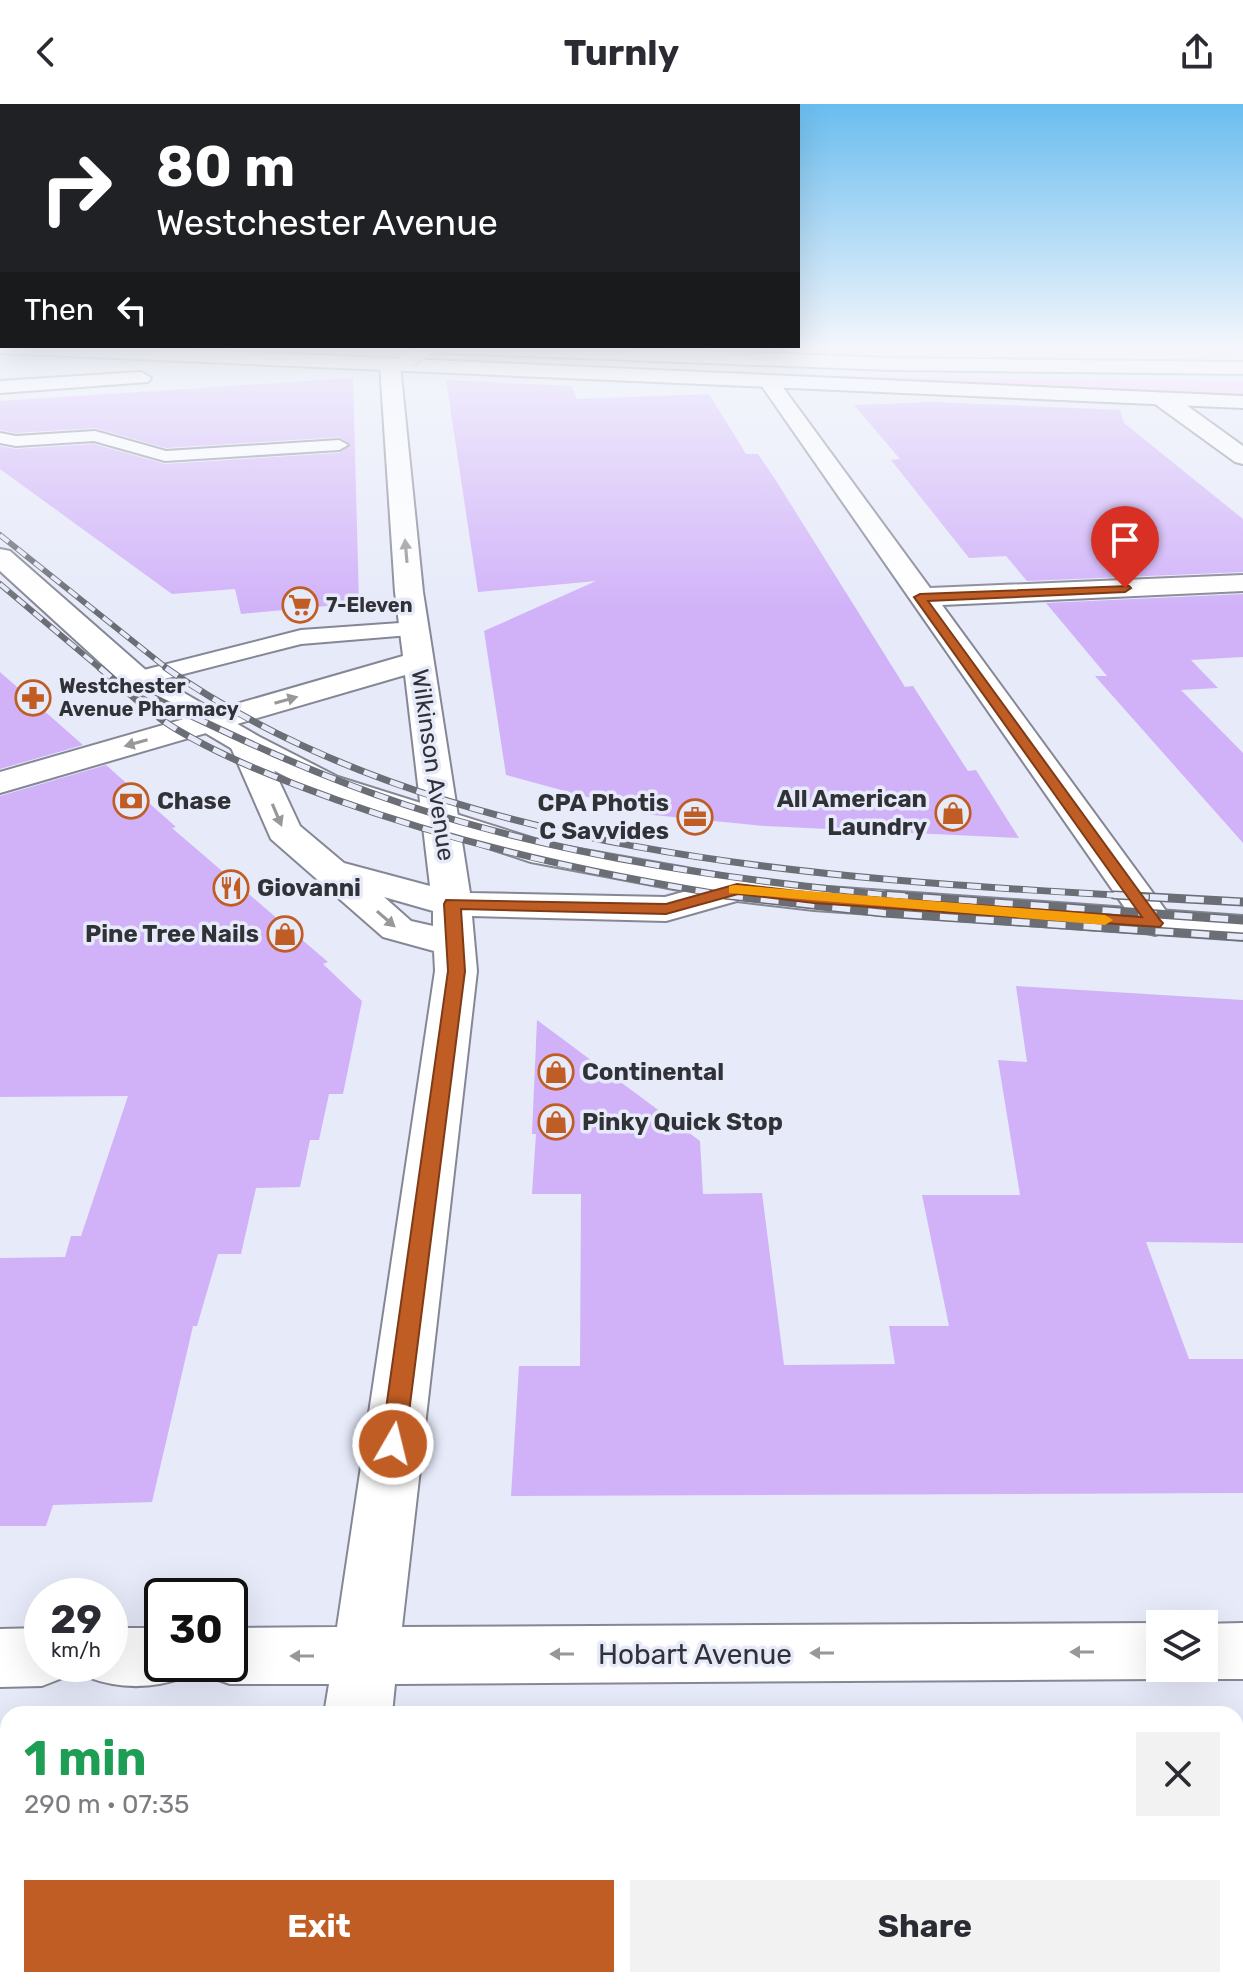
<!DOCTYPE html>
<meta charset="utf-8">
<style>
body{margin:0;font-family:Rubik,sans-serif;background:#f2f2f3;color:#2b2b33;height:100vh;display:flex;flex-direction:column;font-size:30px;white-space:nowrap}
*{box-sizing:border-box;margin:0}
p{font-size:26px;color:#7c7c81}
.icon{flex:none;width:44px;height:44px;fill:none;stroke:currentColor;stroke-width:2;stroke-linecap:round;stroke-linejoin:round}
.map{position:relative;flex:1;overflow:hidden}
.drawer{position:absolute;left:0px;top:1602px;width:1244px;height:282px;display:flex;flex-direction:column;background:#fff;border-radius:24px 24px 0 0;box-shadow:0 8px 32px #0002}
.drawer>*{flex:none}
.top-card{position:absolute;left:0px;top:0px;width:800px;height:244px;box-shadow:0 8px 32px #0002;background:#202124;color:#fff;overflow:hidden}
.controls{position:absolute;left:1146px;top:1506px;display:grid;gap:16px}
.controls a{display:grid;place-items:center;width:72px;height:72px;border-radius:0px;background:#fff;box-shadow:0 8px 32px #0002;font-size:40px}
.speed{position:absolute;left:24px;top:1474px;display:flex;gap:16px;font-size:40px;font-weight:700;text-align:center}
.speed>*{display:grid;place-content:center;width:104px;height:104px;border-radius:50%;background:#fff;box-shadow:0 8px 32px #0002;line-height:1}
.speed small{font-size:20px;font-weight:400}
.speed .limit{border:4px solid #111;border-radius:12px;background:#fff;color:#111}
.pin{position:absolute;display:grid;place-items:center;width:68px;height:68px;color:#fff;margin:-82px -34px;border-radius:50% 50% 50% 0;rotate:-45deg;box-shadow:0 0 8px #0007}
.pin .icon{rotate:45deg}
.me{position:absolute;width:88px;margin:-44px;rotate:8deg;stroke-linejoin:round;filter:drop-shadow(0 0 6px #0008)}
.turn{display:flex;align-items:center;gap:28px;height:168px;padding:0 24px;font-size:36px}
.turn .icon{width:104px;height:104px;stroke-width:2.5}
.turn b{display:block;font-size:56px;line-height:68px}
.then{display:flex;align-items:center;height:76px;padding:0 24px;background:#0003;gap:16px;font-size:30px}
.round{display:grid;place-items:center;flex:none;width:84px;height:84px;border-radius:0px;background:#f2f2f3}
.overview{display:flex;align-items:center;justify-content:space-between;height:136px;padding:0 24px}
h1{font-size:48px;font-weight:700;line-height:60px;color:#1e9e55}
.action{display:flex;gap:16px;margin-top:auto;padding:16px 24px}
.action a{flex:1;height:92px;border-radius:0px;background:#c05d24;color:#fff;font-size:32px;font-weight:700;line-height:92px;text-align:center}
.action a+a{background:#f2f2f3;color:#2b2b33}
header{display:flex;justify-content:space-between;align-items:center;height:104px;padding:0 24px;background:#fff;font-size:36px;font-weight:700}
.map>svg:first-child{display:block}
.green{fill:#fdc6f8}
.building{fill:#d1b2f9}
.lines{fill:none;stroke-linecap:round;stroke-linejoin:round}
.lane-casing{stroke:#858795;stroke-width:4}
.street-casing{stroke:#858795;stroke-width:4}
.secondary-casing{stroke:#858795;stroke-width:4}
.highway-casing{stroke:#858795;stroke-width:4}
.lane{fill:#fff;fill-rule:evenodd}
.street{fill:#fff;fill-rule:evenodd}
.secondary{fill:#fff;fill-rule:evenodd}
.highway{fill:#fff;fill-rule:evenodd}
.rail-far2-casing{stroke:#6c6e76;stroke-width:6}
.rail-far1-casing{stroke:#6c6e76;stroke-width:7}
.rail-casing{stroke:#6c6e76;stroke-width:9}
.rail-far2{stroke:#e7eaf9;stroke-width:4;stroke-dasharray:11;stroke-linecap:butt}
.rail-far1{stroke:#e7eaf9;stroke-width:5;stroke-dasharray:14;stroke-linecap:butt}
.rail{stroke:#e7eaf9;stroke-width:6;stroke-dasharray:18;stroke-linecap:butt}
.lane-bridge-casing{stroke:#858795;stroke-width:19;stroke-linecap:butt}
.lane-bridge{stroke:#fff;stroke-width:17}
.oneway{fill:#98989b}
.route{fill:#c05d24;stroke:#7d3c17;stroke-width:2}
.slow{fill:#f59e0b}
.labels{text-anchor:middle;stroke-width:7;stroke-linejoin:round;paint-order:stroke}
.far-poi-label{font-size:20px;font-weight:bold;fill:#313237;stroke:#e7eaf9;text-anchor:start}
.street-label{font-size:24px;fill:#313237;stroke:#e7eaf9}
.poi-label{font-size:24px;font-weight:bold;fill:#313237;stroke:#e7eaf9;text-anchor:start}
.near-street-label{font-size:28px;fill:#313237;stroke:#e7eaf9}
</style>
<header><svg class="icon" aria-label="back" viewBox="0 0 24 24"><path d="M15 5l-7 7 7 7"/></svg>Turnly<svg class="icon" aria-label="share" viewBox="0 0 24 24"><path d="M12 15V3M7 8l5-5 5 5M5 13v7h14v-7"/></svg></header>
<div class="map">
<svg width="1243" height="1883" viewBox="0 0 1243 1883">
<rect width="100%" height="100%" fill="#e7eaf9"/>
<path class="green" d="M832,272L1243,278V292Z"/>
<path class="building" d="M353,274L359,499L241,510L235,485L172,490L0,365V342L16,345L94,340L165,360L339,349L351,340L339,333L166,344L95,324L16,329L0,326V297Z
M446,276L572,282L577,295L709,290L746,350H758L775,375L905,583L913,582L968,667L976,666L1019,734L765,722L653,711L506,671L484,527L596,477L478,488Z
M934,298L1120,306L1124,319L1243,415V468L1027,477L1006,452L969,454L891,356L900,355L854,301Z
M1243,490V553L1191,556L1218,584L1181,586L1243,649V739L1095,572H1107L1046,499Z
M0,568L83,641L0,665Z
M106,661L176,723L172,724L328,858L323,860L362,897L343,990H329L319,1036H310L300,1083L256,1084L241,1150H218L197,1222H193L152,1398L53,1401L46,1422H0V1154L65,1153L71,1132H81L128,992L0,993V692Z
M1016,882L1243,896V1139L1146,1138L1189,1255H1243V1389L511,1392L519,1262H580L581,1090H532L536,1030H532L537,916L700,1037L703,1090L762,1089L784,1261L895,1260L889,1222H949L922,1091H1020L998,956L1027,958Z"/>
<g class="lines">
<defs>
<path id="lane" d="M95,327L166,347L339,336L348,341L339,346L165,357L94,337L16,342L0,339V329L16,332Z
M414,518L422,520L425,525L422,530L301,540L137,582L128,580L125,575L128,570L301,526Z"/>
<path id="street" d="M390,255L400,261L423,488L470,789L665,793L737,773L751,777L756,785L751,793L666,817L472,812L477,867L402,1523L1160,1519L1164,1520H1160V1564H1204V1520H1200L1243,1519V1575H1204L1182,1567L1160,1575L395,1580L392,1610H324L329,1580H230L207,1572L201,1560H230V1524L337,1523L435,867L434,847L383,833L271,735L229,639L234,632L246,629L258,632L300,722L344,759L430,782L405,571L0,689V668L403,552L395,488L380,261ZM384,793L433,807V822L411,817Z
M769,272L776,274L930,484L1243,471V487L942,501L1169,811L1175,819L1169,827L1155,831L1141,827L759,278Z
M1163,289L1171,290L1243,342V360L1235,358L1155,300L1152,295L1155,290Z
M42,1524V1560H71L65,1573L42,1582L0,1583V1525Z
M110,1524H162V1560H191L185,1573C153,1585 119,1585 87,1573L81,1560H110Z
M289,1876H365L364,1883H288Z"/>
<path id="secondary" d="M0,241L112,242L1243,292V304L0,249Z
M141,268L151,274L148,278L0,289V277Z
M0,445L10,447L148,568L258,632L338,673L551,740L737,773L814,782L1243,812V836L814,806L737,797L531,758L314,687L234,646L126,582L0,467Z"/>
<path id="highway" d="M411,242H576L891,254L1243,258V270L891,266L421,248Z"/>
</defs>
<use href="#lane" class="lane-casing"/>
<use href="#street" class="street-casing"/>
<use href="#secondary" class="secondary-casing"/>
<use href="#highway" class="highway-casing"/>
<use href="#lane" class="lane"/>
<use href="#street" class="street"/>
<use href="#secondary" class="secondary"/>
<use href="#highway" class="highway"/>
<defs>
<path id="rail-far2" d="M0,431L169,566
M0,480L102,566"/>
<path id="rail-far1" d="M100,564C125,585 148,608 176,625C226,655 282,676 337,696C468,743 601,772 738,793
M166,564C439,754 827,775 1149,793
M144,589C230,631 315,671 406,701C568,754 739,777 908,793"/>
<path id="rail" d="M725,791L884,809L1243,833
M887,791L1243,816
M1114,791L1243,798"/>
</defs>
<use href="#rail-far2" class="rail-far2-casing"/>
<use href="#rail-far1" class="rail-far1-casing"/>
<use href="#rail" class="rail-casing"/>
<use href="#rail-far2" class="rail-far2"/>
<use href="#rail-far1" class="rail-far1"/>
<use href="#rail" class="rail"/>
<defs>
<path id="lane-bridge" d="M408,255L427,242"/>
</defs>
<use href="#lane-bridge" class="lane-bridge-casing"/>
<use href="#lane-bridge" class="lane-bridge"/>
</g>
<defs><path id="oneway-solid" d="M-6-.8H1V-3.2L6.5 0L1 3.2V.8H-6Z" transform="scale(2)"/></defs>
<g class="oneway">
<use href="#oneway-solid" transform="translate(406 447) rotate(-95)"/>
<use href="#oneway-solid" transform="translate(286 596) rotate(-16)"/>
<use href="#oneway-solid" transform="translate(136 639) rotate(164)"/>
<use href="#oneway-solid" transform="translate(277 711) rotate(67)"/>
<use href="#oneway-solid" transform="translate(386 815) rotate(41)"/>
<use href="#oneway-solid" transform="translate(1082 1548) rotate(180)"/>
<use href="#oneway-solid" transform="translate(822 1549) rotate(180)"/>
<use href="#oneway-solid" transform="translate(562 1550) rotate(180)"/>
<use href="#oneway-solid" transform="translate(302 1552) rotate(180)"/>
</g>
<linearGradient id="sky" x2="0" y2="1"><stop stop-color="#69bdef"/><stop offset="0.48" stop-color="#f4f6fc"/><stop offset="1" stop-color="#f4f6fc" stop-opacity="0"/></linearGradient>
<rect width="1243" height="505" fill="url(#sky)"/>
<path class="route" d="M1129,482L1131,484L1125,488L928,497L1160,816L1163,819L1160,823L814,799L738,790L666,810L461,805L465,867L405,1340L401,1347L393,1349L385,1347L381,1340L448,867L444,800L446,796L666,800L737,780L814,789L1142,813L914,493L920,490Z"/>
<path class="slow" d="M735,781L1105,811L1113,816L1105,821L729,789V782Z"/>
<defs>
<symbol id="supermarket-ring" viewBox="-11 -11 22 22"><circle r="9.5" fill="#e7eaf9" stroke="#c05d24" stroke-width="1.5"/><path d="M-6-5.5h2.5l.6 2H6L4.5 2H-2.5L-4.4-4H-6ZM-1.5 3.2a1.3 1.3 0 1 0 .1 0ZM3 3.2a1.3 1.3 0 1 0 .1 0Z" fill="#c05d24"/></symbol>
<symbol id="pharmacy-ring" viewBox="-11 -11 22 22"><circle r="9.5" fill="#e7eaf9" stroke="#c05d24" stroke-width="1.5"/><path d="M-2-6h4v4h4v4h-4v4h-4v-4h-4v-4h4Z" fill="#c05d24"/></symbol>
<symbol id="bank-ring" viewBox="-11 -11 22 22"><circle r="9.5" fill="#e7eaf9" stroke="#c05d24" stroke-width="1.5"/><path d="M-6-4H6V4H-6ZM0-2.3a2.3 2.3 0 1 0 0 4.6a2.3 2.3 0 1 0 0-4.6Z" fill="#c05d24"/></symbol>
<symbol id="shop-ring" viewBox="-11 -11 22 22"><circle r="9.5" fill="#e7eaf9" stroke="#c05d24" stroke-width="1.5"/><path d="M-5-2.5h2.3a2.7 3.5 0 0 1 5.4 0H5L5.5 6h-11ZM-1.5-2.5h3a1.5 2.3 0 0 0-3 0Z" fill="#c05d24"/></symbol>
<symbol id="office-ring" viewBox="-11 -11 22 22"><circle r="9.5" fill="#e7eaf9" stroke="#c05d24" stroke-width="1.5"/><path d="M-6-3h4V-5.5h4V-3h4V5H-6ZM-1-4.5V-3h2v-1.5ZM-6 0V1H6V0Z" fill="#c05d24"/></symbol>
<symbol id="restaurant-ring" viewBox="-11 -11 22 22"><circle r="9.5" fill="#e7eaf9" stroke="#c05d24" stroke-width="1.5"/><path d="M-5-6h1v4h1v-4h1v4h1v-4h1v5L-1.5 .5V6h-2V.5L-5-1ZM5-6V6H3V1.5H1.5Q1.5-4 5-6Z" fill="#c05d24"/></symbol>
</defs>
<g fill-rule="evenodd">
<use href="#supermarket-ring" x="280" y="481" width="40" height="40"/>
<use href="#pharmacy-ring" x="13" y="574" width="40" height="40"/>
<use href="#bank-ring" x="111" y="677" width="40" height="40"/>
<use href="#shop-ring" x="933" y="689" width="40" height="40"/>
<use href="#office-ring" x="675" y="693" width="40" height="40"/>
<use href="#restaurant-ring" x="211" y="764" width="40" height="40"/>
<use href="#shop-ring" x="265" y="810" width="40" height="40"/>
<use href="#shop-ring" x="536" y="948" width="40" height="40"/>
<use href="#shop-ring" x="536" y="998" width="40" height="40"/>
</g>
<g class="labels">
<g class="far-poi-label">
<text x="326" y="508">7-Eleven</text>
<text x="59" y="589">Westchester<tspan x="59" dy="23">Avenue Pharmacy</tspan></text>
</g>
<g class="street-label">
<text transform="translate(433 661) rotate(82)" y="8">Wilkinson Avenue</text>
</g>
<g class="poi-label">
<text x="927" y="703" text-anchor="end">All American<tspan x="927" dy="28">Laundry</tspan></text>
<text x="157" y="705">Chase</text>
<text x="669" y="707" text-anchor="end">CPA Photis<tspan x="669" dy="28">C Savvides</tspan></text>
<text x="257" y="792">Giovanni</text>
<text x="259" y="838" text-anchor="end">Pine Tree Nails</text>
<text x="582" y="976">Continental</text>
<text x="582" y="1026">Pinky Quick Stop</text>
</g>
<g class="near-street-label">
<text x="695" y="1560">Hobart Avenue</text>
</g>
</g>
</svg>
<div class="controls">
<a><svg class="icon" aria-label="layers" viewBox="0 0 24 24"><path d="M12 4l9 5-9 5-9-5zM3 14l9 5 9-5"/></svg></a>
</div>
<div class="speed"><div>29<small>km/h</small></div><div class="limit">30</div></div>
<div class="pin" style="left:1125px;top:484px;background:#d93025"><svg class="icon" aria-label="arrive" viewBox="0 0 24 24"><path d="M6 21V4h12l-3 4 3 4H6"/></svg></div>
<svg class="me" style="left:393px;top:1340px" viewBox="-20 -20 40 40"><circle r="17" fill="#c05d24" stroke="#fff" stroke-width="3"/><path d="M0-11L8 9 0 5-8 9z" fill="#fff"/></svg>
<div class="top-card">
<div class="turn"><svg class="icon" aria-label="right" viewBox="0 0 24 24"><path d="M7 20v-9h11M14 6l5 5-5 5"/></svg><div><b>80 m</b>Westchester Avenue</div></div>
<div class="then">Then<svg class="icon" aria-label="left" viewBox="0 0 24 24"><path d="M17 20v-9H6M10 6l-5 5 5 5"/></svg></div>
</div>
<section class="drawer">
<div class="overview"><div><h1>1 min</h1><p>290 m · 07:35</p></div><a class="round"><svg class="icon" aria-label="close" viewBox="0 0 24 24"><path d="M6 6l12 12M18 6L6 18"/></svg></a></div>
<div class="action"><a>Exit</a><a>Share</a></div>
</section>
</div>
